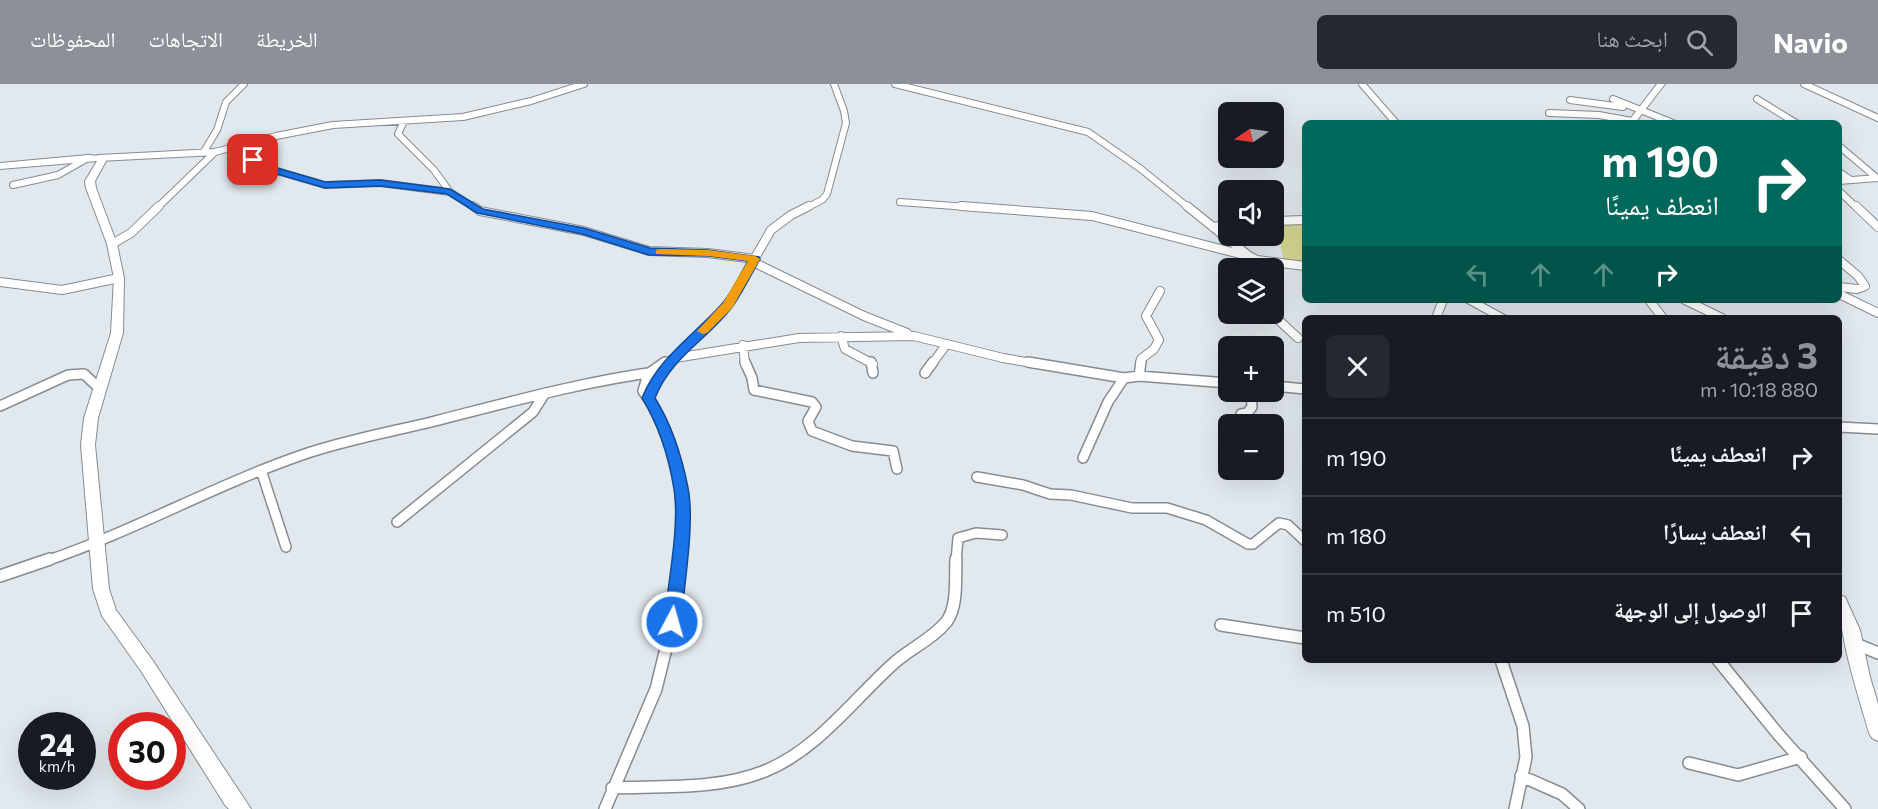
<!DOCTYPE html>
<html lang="ar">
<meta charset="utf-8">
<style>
body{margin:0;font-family:Commissioner,"Noto Naskh Arabic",sans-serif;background:#242831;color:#f1f3f6;direction:rtl;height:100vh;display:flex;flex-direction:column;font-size:22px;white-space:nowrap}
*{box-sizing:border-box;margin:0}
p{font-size:20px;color:#9ea1a6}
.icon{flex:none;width:33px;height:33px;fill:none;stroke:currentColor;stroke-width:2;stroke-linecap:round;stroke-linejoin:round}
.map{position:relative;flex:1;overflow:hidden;direction:ltr}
.drawer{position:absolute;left:1302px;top:231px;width:540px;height:348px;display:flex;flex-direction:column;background:#171b24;border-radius:9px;box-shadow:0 6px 24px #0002;direction:rtl}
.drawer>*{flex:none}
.guide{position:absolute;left:1302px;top:36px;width:540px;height:183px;border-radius:9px;box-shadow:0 6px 24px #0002;direction:rtl;background:#00695c;color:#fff;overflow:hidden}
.needle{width:39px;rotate:257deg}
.controls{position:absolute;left:1218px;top:18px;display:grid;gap:12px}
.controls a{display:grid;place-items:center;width:66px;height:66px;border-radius:9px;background:#171b24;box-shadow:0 6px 24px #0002;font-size:30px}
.speed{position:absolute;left:18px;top:628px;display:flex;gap:12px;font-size:30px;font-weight:700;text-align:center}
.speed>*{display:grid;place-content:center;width:78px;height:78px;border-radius:50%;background:#171b24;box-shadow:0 6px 24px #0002;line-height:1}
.speed small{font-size:15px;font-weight:400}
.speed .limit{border:9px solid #d22;background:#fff;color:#111}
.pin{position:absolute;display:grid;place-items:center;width:51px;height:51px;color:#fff;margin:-26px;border-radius:12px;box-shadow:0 3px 9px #0006}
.me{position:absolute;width:66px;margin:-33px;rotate:6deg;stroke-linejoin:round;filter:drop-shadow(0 0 4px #0008)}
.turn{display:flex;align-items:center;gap:21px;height:126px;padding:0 24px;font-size:27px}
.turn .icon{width:78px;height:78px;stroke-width:2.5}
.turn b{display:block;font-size:42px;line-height:51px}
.lanes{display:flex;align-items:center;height:57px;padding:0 24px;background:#0003;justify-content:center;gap:30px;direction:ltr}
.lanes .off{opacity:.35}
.round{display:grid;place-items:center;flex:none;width:63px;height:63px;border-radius:9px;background:#242831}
.headline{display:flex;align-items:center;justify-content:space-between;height:102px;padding:0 24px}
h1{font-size:36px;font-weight:700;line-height:45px;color:#8c9099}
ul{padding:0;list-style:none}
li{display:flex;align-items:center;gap:18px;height:78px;padding:0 24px;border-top:2px solid #363941}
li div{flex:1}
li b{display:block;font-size:22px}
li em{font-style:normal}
header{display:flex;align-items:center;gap:36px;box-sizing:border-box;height:84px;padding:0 30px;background:#8c9099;color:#fff}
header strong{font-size:28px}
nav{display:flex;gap:33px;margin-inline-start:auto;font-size:21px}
.search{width:420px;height:54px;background:#242831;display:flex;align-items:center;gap:15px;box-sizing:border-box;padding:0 21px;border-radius:9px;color:#9ea1a6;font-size:22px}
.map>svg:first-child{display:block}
.green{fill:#d4d692}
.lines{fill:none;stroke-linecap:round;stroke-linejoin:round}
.street-far3-casing{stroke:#868c92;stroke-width:8}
.street-far2-casing{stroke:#868c92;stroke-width:10}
.street-far1-casing{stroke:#868c92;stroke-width:12}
.street-casing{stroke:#868c92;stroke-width:14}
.secondary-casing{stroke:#868c92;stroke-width:2}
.street-far3{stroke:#fff;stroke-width:6}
.street-far2{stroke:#fff;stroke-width:8}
.street-far1{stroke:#fff;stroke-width:9}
.street{stroke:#fff;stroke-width:11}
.secondary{fill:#fff;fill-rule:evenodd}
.route{fill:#1a73e8;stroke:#114b97;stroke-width:1.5}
.slow{fill:#f59e0b}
</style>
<header>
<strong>Navio</strong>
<div class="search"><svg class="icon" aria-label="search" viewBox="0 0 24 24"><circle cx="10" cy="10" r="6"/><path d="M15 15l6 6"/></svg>ابحث هنا</div>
<nav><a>الخريطة</a><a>الاتجاهات</a><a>المحفوظات</a></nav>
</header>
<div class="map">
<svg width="1878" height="725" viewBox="0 0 1878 725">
<rect width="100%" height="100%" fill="#e2e9ee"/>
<path class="green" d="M1305,139V179L1283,175L1277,140Z"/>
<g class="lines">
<defs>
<path id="street-far3" d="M895,0L1088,48L1141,85L1189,124
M1362,0L1396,39
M1804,0L1878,34
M1613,15L1673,39
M1757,15L1796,39
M1570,16L1623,23
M1549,29L1599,31L1632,37
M404,37L398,50L434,86L450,108L475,124
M1839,62L1877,94
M240,63L245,70L263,83L325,101L380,99L450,108
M203,69L217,46L226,18L244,0
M99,74L215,68L276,52L333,41L463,33L531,17L584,0
M1839,88L1851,96
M13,101L58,91L88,74
M1839,107L1857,124
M900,118L981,124
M157,124L215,68
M806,124L822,116L827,110L846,39L844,27L834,0"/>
<path id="street-far2" d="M473,122L480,127L584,147L649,167L708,169L755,175
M961,122L1092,132L1244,171
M1187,122L1249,172L1257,176L1305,182
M1856,122L1878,143
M1274,137L1305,136
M1213,143L1228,141
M112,160L131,149L159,122
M1839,176L1858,192L1865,202L1857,205L1839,203
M753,178L864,232L907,249
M0,198L62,206L119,194
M1839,210L1878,229
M1649,216L1663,234
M1685,216L1722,234
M1272,230L1298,254
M1436,234L1443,216
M841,252L845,265L873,280
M743,261L745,280
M674,274L728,221L771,146L791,131L809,122
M675,274L799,254L914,252L1003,274L1037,280
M662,280L671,276
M932,280L946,261
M1140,280L1141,275L1154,265L1159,256L1146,232L1160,207"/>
<path id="street-far1" d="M665,278L648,290L643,307C681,357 685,416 679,477
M745,278L752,294L754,306L812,318L816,323L808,337L812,347L852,362L893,367L897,385
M871,278L873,289
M1028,278L1124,294L1139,292L1228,299
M925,289L933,278
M1139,292L1141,278
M1274,302L1305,305
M649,313L656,295L665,285
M0,322L68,291L84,290L99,304
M1241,330L1247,329L1252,323L1251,308
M1839,343L1878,345
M1083,374L1108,318L1124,294
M261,386L286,463
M977,393L1023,401L1050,410L1071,411L1132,424H1167L1206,436L1248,460H1253L1279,439L1288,441L1305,457
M397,438L533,328L545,309
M46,477C134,447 215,401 302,371C345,356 391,348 435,337C510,318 585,297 662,287
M956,477L958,454L976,449L1002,451"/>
<path id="street" d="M0,492L50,475
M1221,541L1305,554
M1856,560L1878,569
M1501,576L1523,642L1526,673L1515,725
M1718,576L1778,650L1845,725
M1689,679L1738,691L1801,673
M1521,692L1562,710L1579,725
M612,704C662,702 718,706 765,687C817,666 853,616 893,580C909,565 933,555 947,537C958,522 955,493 956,475
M605,725L656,605L670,548L679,475"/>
<path id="secondary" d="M1657,0H1665L1635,39H1627Z
M88,71L102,72L106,77L95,97L96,104L117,160L124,194L123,249L98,334L95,361L109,505L116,526L153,577L251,725H229L225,721L141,587L102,532L93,505L81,361L84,334L111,249L114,194L107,160L86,104L85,97L97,77L0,85V79Z
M1878,91V97L1839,100V94Z
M1462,216H1477L1510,234H1495Z
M1839,511L1845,513L1860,546L1870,593L1878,620V657L1872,654L1869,649C1857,607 1839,554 1839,511Z"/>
</defs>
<use href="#street-far3" class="street-far3-casing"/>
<use href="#street-far2" class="street-far2-casing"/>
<use href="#street-far1" class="street-far1-casing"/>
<use href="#street" class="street-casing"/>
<use href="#secondary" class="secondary-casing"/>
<use href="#street-far3" class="street-far3"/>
<use href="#street-far2" class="street-far2"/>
<use href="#street-far1" class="street-far1"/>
<use href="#street" class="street"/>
<use href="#secondary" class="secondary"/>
</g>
<path class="route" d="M250,74H256L267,81L325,98L380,96L450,105L483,125L584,144L650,164L708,166L759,173L760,175C751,190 743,208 732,223C707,256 671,273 655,314C671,340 682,373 688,404C695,439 684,500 681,538L678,542L672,544L666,542L664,538C668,500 680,440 674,405C669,374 658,340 642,314C658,274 693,252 721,221C732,209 740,191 748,177L708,172L649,171L582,150L477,129L447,110L380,102L325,104L260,85L250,78Z"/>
<path class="slow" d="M660,165L708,166L755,172L760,175L732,224L707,249L703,250L697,247L723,219L748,177L708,172L656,170V166Z"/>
</svg>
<div class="controls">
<a><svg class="needle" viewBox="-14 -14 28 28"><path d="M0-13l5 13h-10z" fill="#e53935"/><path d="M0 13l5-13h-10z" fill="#9ea1a6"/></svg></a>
<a><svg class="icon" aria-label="sound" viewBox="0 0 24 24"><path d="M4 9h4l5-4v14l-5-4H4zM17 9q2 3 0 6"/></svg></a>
<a><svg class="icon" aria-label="layers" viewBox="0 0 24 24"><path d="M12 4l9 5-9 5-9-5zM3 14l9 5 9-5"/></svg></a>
<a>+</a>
<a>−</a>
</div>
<div class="speed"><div>24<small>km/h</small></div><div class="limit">30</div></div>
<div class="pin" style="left:253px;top:76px;background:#d93025"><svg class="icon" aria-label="arrive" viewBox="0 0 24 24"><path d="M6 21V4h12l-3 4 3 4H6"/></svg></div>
<svg class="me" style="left:672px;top:538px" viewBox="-20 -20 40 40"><circle r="17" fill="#1a73e8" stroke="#fff" stroke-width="3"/><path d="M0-11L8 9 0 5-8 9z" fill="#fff"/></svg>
<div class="guide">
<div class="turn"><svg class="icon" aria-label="right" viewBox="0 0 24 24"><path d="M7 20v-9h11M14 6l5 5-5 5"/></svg><div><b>190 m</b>انعطف يمينًا</div></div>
<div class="lanes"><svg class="icon off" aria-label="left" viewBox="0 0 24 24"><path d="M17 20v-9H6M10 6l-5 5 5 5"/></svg><svg class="icon off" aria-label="ahead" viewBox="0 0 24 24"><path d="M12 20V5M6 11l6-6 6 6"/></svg><svg class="icon off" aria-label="ahead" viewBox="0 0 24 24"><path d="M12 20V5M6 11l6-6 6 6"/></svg><svg class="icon" aria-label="right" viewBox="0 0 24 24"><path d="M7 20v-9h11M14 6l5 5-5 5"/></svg></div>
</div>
<section class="drawer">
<div class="headline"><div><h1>3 دقيقة</h1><p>880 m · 10:18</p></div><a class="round"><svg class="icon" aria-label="close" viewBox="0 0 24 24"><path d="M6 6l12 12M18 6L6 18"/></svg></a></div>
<ul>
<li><svg class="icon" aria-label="right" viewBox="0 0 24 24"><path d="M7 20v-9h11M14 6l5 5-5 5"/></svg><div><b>انعطف يمينًا</b></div><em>190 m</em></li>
<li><svg class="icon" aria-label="left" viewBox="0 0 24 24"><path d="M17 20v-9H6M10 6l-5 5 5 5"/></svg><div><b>انعطف يسارًا</b></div><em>180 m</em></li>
<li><svg class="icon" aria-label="arrive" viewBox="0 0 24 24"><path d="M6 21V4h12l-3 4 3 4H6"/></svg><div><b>الوصول إلى الوجهة</b></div><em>510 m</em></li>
</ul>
</section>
</div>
